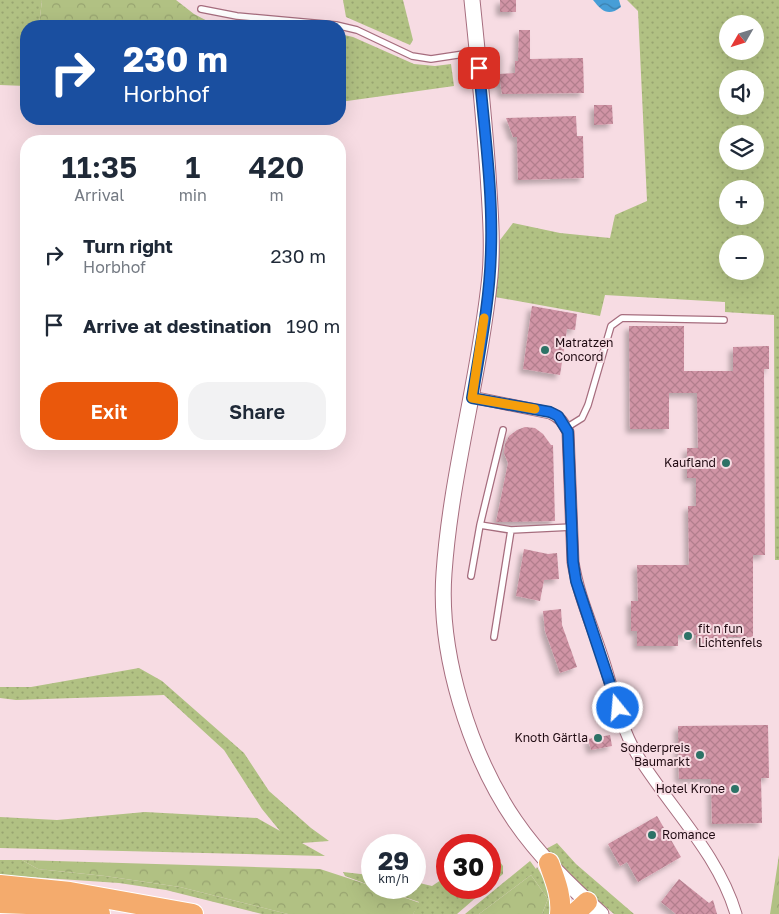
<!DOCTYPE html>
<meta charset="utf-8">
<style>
body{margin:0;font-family:"Golos Text",sans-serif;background:#f2f2f3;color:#1f2937;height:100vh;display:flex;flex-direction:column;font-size:19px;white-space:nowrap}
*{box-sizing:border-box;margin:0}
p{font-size:16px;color:#747a83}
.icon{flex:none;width:28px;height:28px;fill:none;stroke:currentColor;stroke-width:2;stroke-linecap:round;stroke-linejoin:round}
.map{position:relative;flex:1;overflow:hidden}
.panel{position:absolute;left:20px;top:135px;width:326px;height:315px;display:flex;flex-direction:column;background:#fff;border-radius:20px;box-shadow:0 5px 20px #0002}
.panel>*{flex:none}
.guide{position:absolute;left:20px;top:20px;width:326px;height:105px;border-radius:20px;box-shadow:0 5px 20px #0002;background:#1a4fa0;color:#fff;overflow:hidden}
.needle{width:32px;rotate:231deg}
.controls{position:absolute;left:719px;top:15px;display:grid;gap:10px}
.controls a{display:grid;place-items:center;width:45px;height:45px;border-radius:50%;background:#fff;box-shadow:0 5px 20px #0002;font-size:25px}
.speed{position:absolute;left:361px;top:834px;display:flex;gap:10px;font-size:25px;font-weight:700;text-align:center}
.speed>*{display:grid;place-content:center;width:65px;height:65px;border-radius:50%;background:#fff;box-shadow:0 5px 20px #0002;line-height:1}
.speed small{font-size:12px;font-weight:400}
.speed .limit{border:8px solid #d22;background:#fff;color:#111}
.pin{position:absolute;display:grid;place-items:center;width:42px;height:42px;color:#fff;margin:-21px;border-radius:10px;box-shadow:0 2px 8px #0006}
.me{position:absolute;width:55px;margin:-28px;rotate:343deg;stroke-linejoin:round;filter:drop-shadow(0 0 4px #0008)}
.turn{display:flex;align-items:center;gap:18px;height:105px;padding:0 20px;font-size:22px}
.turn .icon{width:65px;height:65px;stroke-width:2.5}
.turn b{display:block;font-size:35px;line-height:42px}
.eta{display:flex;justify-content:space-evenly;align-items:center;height:85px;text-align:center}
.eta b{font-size:30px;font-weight:600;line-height:35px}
.primary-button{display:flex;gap:10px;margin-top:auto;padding:10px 20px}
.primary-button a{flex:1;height:58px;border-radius:20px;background:#ea580c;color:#fff;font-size:20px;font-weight:600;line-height:58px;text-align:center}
.primary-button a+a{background:#f2f2f3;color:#1f2937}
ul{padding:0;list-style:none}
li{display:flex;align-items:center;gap:15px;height:70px;padding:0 20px}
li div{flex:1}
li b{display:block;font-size:19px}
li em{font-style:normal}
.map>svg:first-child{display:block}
.green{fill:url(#green-dots);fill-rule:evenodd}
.forest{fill:url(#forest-crowns)}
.water{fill:url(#water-waves)}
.building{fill:url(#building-cross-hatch);filter:url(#shadow)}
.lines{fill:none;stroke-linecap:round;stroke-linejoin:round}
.lane-casing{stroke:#a66d7e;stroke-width:8}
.street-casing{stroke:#a66d7e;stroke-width:13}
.secondary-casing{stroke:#a66d7e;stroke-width:17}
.highway-casing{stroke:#fff;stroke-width:22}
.lane{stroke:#fff;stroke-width:5.5}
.street{stroke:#fff;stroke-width:11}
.secondary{stroke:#fff;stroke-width:15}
.highway{stroke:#f4ab6d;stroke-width:20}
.route-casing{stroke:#114b97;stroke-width:12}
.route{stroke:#1a73e8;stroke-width:9}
.slow{stroke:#f59e0b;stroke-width:9}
.poi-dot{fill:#2d7266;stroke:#f7dce3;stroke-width:2}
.labels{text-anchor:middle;stroke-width:4;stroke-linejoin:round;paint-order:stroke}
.poi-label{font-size:12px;fill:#1f0a11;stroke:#f7dce3;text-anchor:end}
</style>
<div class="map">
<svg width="779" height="914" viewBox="0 0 779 914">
<defs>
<pattern id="green-dots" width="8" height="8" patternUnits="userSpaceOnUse" patternTransform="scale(1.25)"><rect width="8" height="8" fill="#b1c183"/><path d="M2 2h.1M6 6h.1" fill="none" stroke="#98a470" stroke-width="1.8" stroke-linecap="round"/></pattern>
<pattern id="forest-crowns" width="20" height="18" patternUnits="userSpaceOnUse" patternTransform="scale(1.25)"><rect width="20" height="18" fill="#b1c183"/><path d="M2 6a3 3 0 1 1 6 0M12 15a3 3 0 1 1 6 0" fill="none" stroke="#98a470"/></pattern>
<pattern id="water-waves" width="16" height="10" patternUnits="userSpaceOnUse" patternTransform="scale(1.25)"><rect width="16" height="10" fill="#479ed7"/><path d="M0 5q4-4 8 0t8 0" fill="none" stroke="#3b7fad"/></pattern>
<pattern id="building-cross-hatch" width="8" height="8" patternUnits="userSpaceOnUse" patternTransform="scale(1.25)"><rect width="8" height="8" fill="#d094a5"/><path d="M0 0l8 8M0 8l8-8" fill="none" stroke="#b27e8d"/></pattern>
<filter id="shadow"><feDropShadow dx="-4" dy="4" stdDeviation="2.5" flood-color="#0004"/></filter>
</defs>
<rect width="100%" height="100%" fill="#f7dce3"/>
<path class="green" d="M0,0H42L39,26H26V86L0,85Z
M343,0H403L413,40L410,45L346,17Z
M627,0H779V560H775L774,315L725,312V302L605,295L600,316L495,297L500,240L513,223L560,233L610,238L615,215L647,201L638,11ZM728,24H755V51H728ZM728,79H755V106H728ZM728,134H755V161H728ZM728,189H755V216H728ZM728,244H755V271H728Z
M340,34L353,37L414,64L435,66L451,64L454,86L340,102Z
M139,668L162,681L244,753L269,791L311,828L329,841L302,843L325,856L0,848V817L57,820L145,812L257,818L280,831L262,809L224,750L164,695L16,700L0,698V687H31Z
M557,843L576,864L634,914H614L588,892L546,849Z
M495,855L503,866V874L490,885V866Z
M0,860H22L38,869L105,876L180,887L288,914H262L166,890L119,883L0,875Z
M530,861L536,869L537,867L550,890L553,914H542L548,899L531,875L479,914H465Z
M370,869H372V886L345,876L343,872L369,875Z
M444,878H447L448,888H487L457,914H413L419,902L377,888H415V882L432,886Z"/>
<path class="forest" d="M42,0H176L194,14L217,26H229H102L87,24L81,26H39Z
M779,855V914H770Z
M22,860L320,869L372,886V888H377L420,903L413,914H288L180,887L105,876L38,869Z
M531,875L548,899L542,914H479Z"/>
<path class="water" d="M593,0H619L621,7C608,17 602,11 593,0Z"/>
<path class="building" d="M500,0H516V12H500Z
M519,30H530V59L583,58L584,93L502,94L499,74L515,73V61H518Z
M594,105H612L613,124L594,125Z
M576,116L577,136H583L584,178L518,180L517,137H513L506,118Z
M532,306L577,314L575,330L567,329L560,375L523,369Z
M629,326H684V371H733V347L769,346V369H764L765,555H753V637H728V643H696V635H678V646H637V631H631V601H638L637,565H689L688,506H696V478H687V448H698L697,393H669V429H630Z
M525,427L535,428L543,434L551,445H553L555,521L496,522L508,463L504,453L505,444L509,436L517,430Z
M524,549L548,554L557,553L559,579L544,580L540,601L516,596Z
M561,609L562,625L577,667L560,673L545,631L543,611Z
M768,725L769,778H761L762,823L712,824L711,779H679L678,726Z
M610,735L612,746L591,750L588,739Z
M657,816L681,857L638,882L627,862L620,866L608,844Z
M679,879L709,903L713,900L717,914H676L661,902Z"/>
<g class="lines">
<defs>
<path id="lane" d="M201,9L237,16L336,25L357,30L412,56L431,59L477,52
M566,428L582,418L588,405L611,326L622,318L724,320
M480,525L511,530
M471,576L480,525L503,430
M494,637L511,530L572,527"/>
<path id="street" d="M472,397L550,413C560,417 563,422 568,432L573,562C578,594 592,625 602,656C613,688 619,724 636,753C669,807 718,853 736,914"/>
<path id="secondary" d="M472,0C478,58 484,116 488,174C490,208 493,242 490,276C480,376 451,473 444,573C438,654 470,755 515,821C539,856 570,886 601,914"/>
<path id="highway" d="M549,863C555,880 562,896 560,914
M0,885L70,892L193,914
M0,903L27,904L100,914
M574,914L587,902"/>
</defs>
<use href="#lane" class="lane-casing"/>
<use href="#street" class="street-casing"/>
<use href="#secondary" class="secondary-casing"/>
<use href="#highway" class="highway-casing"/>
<use href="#lane" class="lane"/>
<use href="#street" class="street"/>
<use href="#secondary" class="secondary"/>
<use href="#highway" class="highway"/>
</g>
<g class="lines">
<defs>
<path id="route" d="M479,68C484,129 493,190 491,250C490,300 480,349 472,398L550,412L558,416L568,432L573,562L576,581L618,708"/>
</defs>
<use href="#route" class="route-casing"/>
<use href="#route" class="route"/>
<path class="slow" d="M484,318L472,398L535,409"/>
</g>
<g class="poi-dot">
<circle cx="545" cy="350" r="5"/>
<circle cx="726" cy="463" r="5"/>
<circle cx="688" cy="636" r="5"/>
<circle cx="598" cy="738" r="5"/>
<circle cx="700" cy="755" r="5"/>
<circle cx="735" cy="789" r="5"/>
<circle cx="652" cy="835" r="5"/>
</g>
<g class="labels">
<g class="poi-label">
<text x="555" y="347" text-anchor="start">Matratzen<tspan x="555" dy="14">Concord</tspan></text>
<text x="716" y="467">Kaufland</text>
<text x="698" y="633" text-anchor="start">fit n fun<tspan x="698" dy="14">Lichtenfels</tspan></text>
<text x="588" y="742">Knoth Gärtla</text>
<text x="690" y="752">Sonderpreis<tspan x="690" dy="14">Baumarkt</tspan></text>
<text x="725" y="793">Hotel Krone</text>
<text x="662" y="839" text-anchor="start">Romance</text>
</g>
</g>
</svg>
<div class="controls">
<a><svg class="needle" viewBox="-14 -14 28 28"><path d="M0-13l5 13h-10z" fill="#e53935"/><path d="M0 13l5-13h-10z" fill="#747a83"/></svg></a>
<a><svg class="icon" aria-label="sound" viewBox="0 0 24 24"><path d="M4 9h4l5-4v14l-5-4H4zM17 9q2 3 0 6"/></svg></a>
<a><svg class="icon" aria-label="layers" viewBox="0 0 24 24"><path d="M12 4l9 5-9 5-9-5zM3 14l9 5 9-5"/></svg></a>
<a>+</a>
<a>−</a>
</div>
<div class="speed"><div>29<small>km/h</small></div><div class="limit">30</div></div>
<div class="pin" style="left:479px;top:68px;background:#d93025"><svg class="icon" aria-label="arrive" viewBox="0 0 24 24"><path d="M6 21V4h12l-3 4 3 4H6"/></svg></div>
<svg class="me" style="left:618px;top:708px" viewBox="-20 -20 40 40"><circle r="17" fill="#1a73e8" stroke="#fff" stroke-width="3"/><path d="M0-11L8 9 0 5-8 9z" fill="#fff"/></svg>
<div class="guide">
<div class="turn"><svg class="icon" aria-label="right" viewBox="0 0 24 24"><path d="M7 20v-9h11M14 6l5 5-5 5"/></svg><div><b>230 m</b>Horbhof</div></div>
</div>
<section class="panel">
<div class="eta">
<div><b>11:35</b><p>Arrival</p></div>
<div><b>1</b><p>min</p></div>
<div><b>420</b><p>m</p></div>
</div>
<ul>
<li><svg class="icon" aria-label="right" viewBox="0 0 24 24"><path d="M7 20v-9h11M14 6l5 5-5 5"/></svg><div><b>Turn right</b><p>Horbhof</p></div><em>230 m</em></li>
<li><svg class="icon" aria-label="arrive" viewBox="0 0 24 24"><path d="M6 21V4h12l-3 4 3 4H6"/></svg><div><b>Arrive at destination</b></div><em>190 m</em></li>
</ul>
<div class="primary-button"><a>Exit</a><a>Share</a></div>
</section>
</div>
